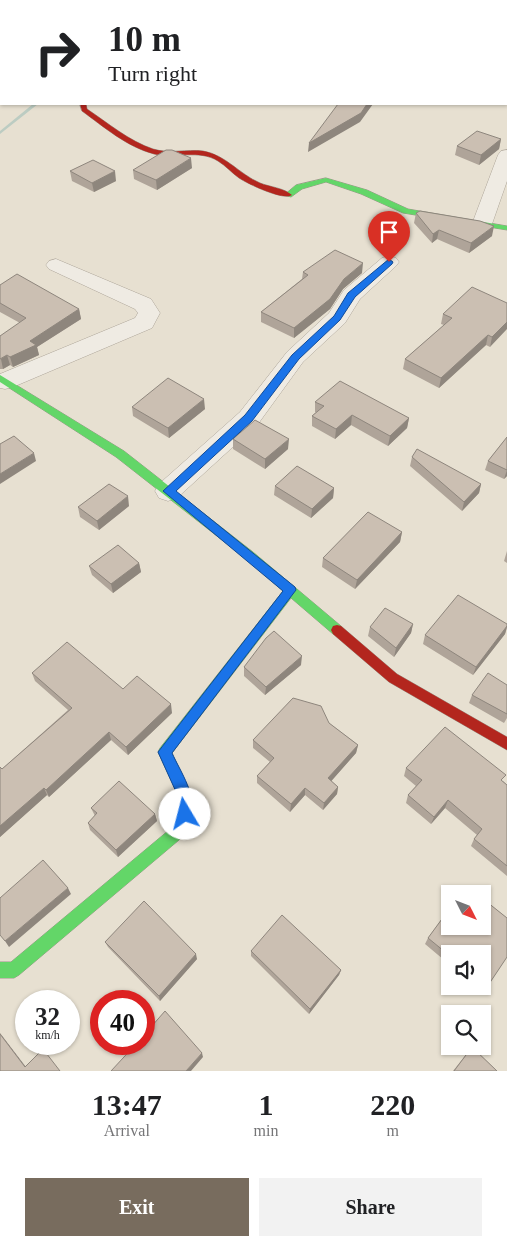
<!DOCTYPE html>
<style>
body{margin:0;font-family:"Times New Roman",serif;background:#f2f2f2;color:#202124;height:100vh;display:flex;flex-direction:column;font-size:19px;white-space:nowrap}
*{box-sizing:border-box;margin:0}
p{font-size:16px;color:#757577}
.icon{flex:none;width:28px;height:28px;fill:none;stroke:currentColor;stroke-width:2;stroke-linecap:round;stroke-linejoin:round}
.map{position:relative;height:1071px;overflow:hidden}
.sheet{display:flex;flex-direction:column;background:#fff;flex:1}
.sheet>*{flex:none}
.hud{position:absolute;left:0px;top:0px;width:508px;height:105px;box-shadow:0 1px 4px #0004;background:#fff;color:#202124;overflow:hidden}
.needle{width:32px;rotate:132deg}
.buttons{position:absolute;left:441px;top:885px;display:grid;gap:10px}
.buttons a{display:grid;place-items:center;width:50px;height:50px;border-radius:0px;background:#fff;box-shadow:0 1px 4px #0004;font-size:25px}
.speed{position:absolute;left:15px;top:990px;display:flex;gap:10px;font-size:25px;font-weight:700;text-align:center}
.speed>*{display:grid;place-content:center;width:65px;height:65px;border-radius:50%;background:#fff;box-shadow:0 1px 4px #0004;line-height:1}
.speed small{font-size:12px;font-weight:400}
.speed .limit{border:8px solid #d22;background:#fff;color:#111}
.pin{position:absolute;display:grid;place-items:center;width:42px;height:42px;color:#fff;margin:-51px -21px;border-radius:50% 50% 50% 0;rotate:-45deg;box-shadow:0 0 5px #0007}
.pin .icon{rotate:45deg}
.me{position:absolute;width:55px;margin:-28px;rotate:352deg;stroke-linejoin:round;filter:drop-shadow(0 0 4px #0008)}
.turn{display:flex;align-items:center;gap:18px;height:105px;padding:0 25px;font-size:22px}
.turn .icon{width:65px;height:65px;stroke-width:2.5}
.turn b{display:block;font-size:35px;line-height:42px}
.eta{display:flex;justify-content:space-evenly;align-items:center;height:85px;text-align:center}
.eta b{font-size:30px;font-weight:800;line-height:35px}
.primary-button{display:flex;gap:10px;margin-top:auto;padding:10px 25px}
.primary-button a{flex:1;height:58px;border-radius:0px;background:#786c5e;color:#fff;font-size:20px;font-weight:800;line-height:58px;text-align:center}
.primary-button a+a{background:#f2f2f2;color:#202124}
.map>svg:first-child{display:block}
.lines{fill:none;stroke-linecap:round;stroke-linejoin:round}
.stream{fill:#bcccc2;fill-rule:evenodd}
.street-casing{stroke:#ada599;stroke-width:1}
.fast-casing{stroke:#9c958a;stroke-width:1}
.slow-casing{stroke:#9c958a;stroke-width:12}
.jam-casing{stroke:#9c958a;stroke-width:1}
.street{fill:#efebe3;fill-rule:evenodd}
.fast{fill:#63d668;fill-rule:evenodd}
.slow{stroke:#ff974d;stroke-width:11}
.jam{fill:#b3261e;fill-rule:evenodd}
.wall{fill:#afa499}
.shaded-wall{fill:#8e867d}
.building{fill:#cbbfb2;stroke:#8e867d}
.route{fill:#1a73e8;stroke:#114b97}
</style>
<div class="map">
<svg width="507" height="1071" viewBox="0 0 507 1071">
<rect width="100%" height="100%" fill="#e7e0d1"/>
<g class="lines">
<path class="stream" d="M506,63H507V65H506Z
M33,104H38L0,134V131Z"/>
<defs>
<path id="street" d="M0,42L1,43V53L0,52Z
M507,150V181L492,224L489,228L482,230L475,228L472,224L498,155L501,151Z
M389,256L396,258L399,262L396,266L360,299L345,323L303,362L258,424L177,498L168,501L159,498L155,491L159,484L240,412L287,352L329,313L344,290L382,258Z
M56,259L151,299L160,313L152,328L13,387L5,389L0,388V374L135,318L138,313L135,309L49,269L46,265L49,261Z"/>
<path id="fast" d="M326,178L367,190L408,209L507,226V230L403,213L361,194L326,182L302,189L291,197L284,195L296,185Z
M0,375L124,451L253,552L341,626L343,630L341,634L337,635L333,634L291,598L172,753L191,793L192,814L179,840L19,975L14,978H0V962H11L169,830L178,813L177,793L158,752L160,748L283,591L245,558L116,457L0,382Z"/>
<path id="slow" d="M16,1L19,0"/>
<path id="jam" d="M80,104H86L87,109C108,123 129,141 153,149C169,154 187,149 203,151C226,155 239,174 260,183C270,187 284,188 292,195C284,201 248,184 239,178C232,173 226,166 218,161C199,149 175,159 154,154C127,147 104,127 82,111Z
M337,625L341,626L397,674L507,737V750L389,682L333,634L331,630L333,626Z"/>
</defs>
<use href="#street" class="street-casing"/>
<use href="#fast" class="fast-casing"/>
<use href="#slow" class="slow-casing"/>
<use href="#jam" class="jam-casing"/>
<use href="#street" class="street"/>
<use href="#fast" class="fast"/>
<use href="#slow" class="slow"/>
<use href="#jam" class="jam"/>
</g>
<path class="wall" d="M501,139L499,149L479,165L455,155L457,146Z
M192,168L157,190L134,179L133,170Z
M70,171L116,181L94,192L72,181Z
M416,213L492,236L469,253L437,239L432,243L414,223Z
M303,272L362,273L343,289L330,309L294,338L261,322V312L302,279Z
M0,285L79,309L81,319L37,347L39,355L13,367L10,365L3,369H0V336L20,323L0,312Z
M507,303L490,347L486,345L439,388L403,369L405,359L444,325L441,324L443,314Z
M315,402L409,418L407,428L388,446L351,425L335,439L312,426V416L316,412H315Z
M132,407L205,409L169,438L133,416Z
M507,437V476L504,479L485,470L488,461Z
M233,439L288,449L265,469L233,449Z
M412,457L481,484L479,493L462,511L410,466Z
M275,486L334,488L333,498L311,518L274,495Z
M129,506L99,530L80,517L78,507Z
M402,532L400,542L355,589L322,567L323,558Z
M507,551V563L504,561Z
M139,563L141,572L113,593L92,575L89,566Z
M413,624L411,633L394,657L368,636L370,627Z
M507,624V628L505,634L473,675L423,644L425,635Z
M301,665L265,695L244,676V667Z
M32,673L123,689L172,713L128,755L111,740L49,797L47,795L0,837V767L2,769L68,710L35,681Z
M507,685V718L504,723L469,703L472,695Z
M329,723L358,745L356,753L331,781L338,787L337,794L323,810L305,795L290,812L257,783V776L270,762L253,748V740Z
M406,768L503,781L507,785V876L471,846L474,839L477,835L445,808L431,824L406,803L408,795L416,786L404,776Z
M91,808L155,814L157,821L118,857L90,830L88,823L95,816Z
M482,898L507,918V957L483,992L475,986H482V954H450V965L425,944L428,938L450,908V926H482Z
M105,942L197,959L160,1001L108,947Z
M251,951L341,970L339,975L309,1014L251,956Z
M472,1047L497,1071H453Z"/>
<path class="shaded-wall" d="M367,104H373L360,122L308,152L309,143Z
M501,139L499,149L479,165L481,155Z
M191,158L192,168L157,190L156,180Z
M115,171L116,181L94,192L92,183Z
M494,226L492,236L469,253L471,243Z
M439,230L437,239L432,243L433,234Z
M363,263L362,273L343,289L330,309L294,338V328L344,279Z
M79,309L81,319L37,347L39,355L13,367L10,357L30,341Z
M507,322V329L490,347L492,337Z
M488,335L486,345L439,388L441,378Z
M7,355L10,365L3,369L1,359Z
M204,399L205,409L169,438L168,428Z
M352,415L351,425L335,439L336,429Z
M409,418L407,428L388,446L390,436Z
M289,439L288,449L265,469V459Z
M34,453L36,461L0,484V474Z
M507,470V476L504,479Z
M481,484L479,493L462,511L464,502Z
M334,488L333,498L311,518L312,509Z
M128,496L129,506L99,530L97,521Z
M402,532L400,542L355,589L357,580Z
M139,563L141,572L113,593L111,584Z
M413,624L411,633L394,657L396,648Z
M507,626L505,634L473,675L476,667Z
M302,656L301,665L265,695L266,687Z
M171,704L172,713L128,755L126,747Z
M109,732L111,740L49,797L46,790Z
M358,745L356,753L327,786L328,778Z
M338,787L337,794L323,810L324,803Z
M44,788L47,795L0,837V826Z
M305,788V795L290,812L291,804Z
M448,800L445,808L431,824L434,817Z
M155,814L157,821L118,857L116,850Z
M68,888L71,894L9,947L5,941Z
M196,954L197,959L160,1001L159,996Z
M341,970L339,975L309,1014L310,1009Z
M0,1033L29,1071L25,1067L0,1034Z
M202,1053L203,1057L191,1071H186Z"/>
<path class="building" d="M338,104H367L361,113L309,143Z
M477,131L501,139L481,155L457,146Z
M166,150H172L191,158L156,180L133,170Z
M93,160L115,171L92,183L70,171Z
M420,211L480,221L494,226L471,243L439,230L433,234L416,213Z
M335,250L363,263L344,279L330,299L294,328L261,312L308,275L303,272Z
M17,274L79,309L30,341L36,345L10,357L7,355L0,359V336L26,318L0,303V285Z
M472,287L507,303V322L492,337L488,335L441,378L405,359L452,318L443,314Z
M168,378L204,399L168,428L132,407Z
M340,381L409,418L390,436L352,415L336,429L312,416L324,406L315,402Z
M255,420L289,439L265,459L233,439Z
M14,436L34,453L0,474V444Z
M507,437V470L488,461Z
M417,449L481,484L464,502L412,457Z
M297,466L334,488L312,509L275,486Z
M109,484L128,496L97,521L78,507Z
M368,512L402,532L357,580L323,558Z
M118,545L139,563L111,584L89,566Z
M458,595L507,624V626L476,667L425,635Z
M385,608L413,624L396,648L370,627Z
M274,631L302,656L266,687L244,667L266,638Z
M67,642L123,689L137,676L171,704L126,747L109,732L46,790L44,788L0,826V767L2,769L72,708L32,673Z
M488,673L507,685V714L472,695Z
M293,698L321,706L329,723L358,745L328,778L338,787L324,803L305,788L291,804L257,776L274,758L253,740Z
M445,727L506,775L501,780L507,785V866L474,839L482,829L448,800L434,817L408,795L422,780L406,768Z
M119,781L155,814L116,850L88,823L97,813L91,808Z
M43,860L68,888L5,941L0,935V898Z
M467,886L477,894H461Z
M482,898L507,918V957L487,987L482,984V954H450V956L428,938L450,908V926H482Z
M144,901L196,954L159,996L105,942Z
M282,915L341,970L310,1009L251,951Z
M165,1011L202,1053L186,1071H111L136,1044H144V1035Z
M0,1034L25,1067L43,1049L60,1071H0Z
M472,1047L497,1071H454Z"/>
<path class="route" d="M389,259L393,262L392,264L355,297L340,320L299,359L252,421L176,491L295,587L296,590L172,753C180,771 199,798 190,818L185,820L180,818L177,794L158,752L283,591L163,491L245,415L292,355L334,316L348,293Z"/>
</svg>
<div class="buttons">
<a><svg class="needle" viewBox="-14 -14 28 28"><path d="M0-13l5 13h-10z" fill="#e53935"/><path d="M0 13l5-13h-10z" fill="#757577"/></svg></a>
<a><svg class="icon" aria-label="sound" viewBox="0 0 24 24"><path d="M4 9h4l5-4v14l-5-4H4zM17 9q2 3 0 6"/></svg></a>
<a><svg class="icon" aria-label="search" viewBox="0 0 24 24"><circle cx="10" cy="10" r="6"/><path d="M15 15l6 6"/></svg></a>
</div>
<div class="speed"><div>32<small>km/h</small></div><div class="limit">40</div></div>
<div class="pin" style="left:389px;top:262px;background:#d93025"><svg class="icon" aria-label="arrive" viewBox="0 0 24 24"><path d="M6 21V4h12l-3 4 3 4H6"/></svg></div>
<svg class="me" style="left:185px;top:814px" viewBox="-20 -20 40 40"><circle r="19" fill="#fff"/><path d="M0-13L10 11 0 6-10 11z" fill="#1a73e8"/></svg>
<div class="hud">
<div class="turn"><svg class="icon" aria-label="right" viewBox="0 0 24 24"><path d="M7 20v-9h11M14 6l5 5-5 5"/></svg><div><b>10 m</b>Turn right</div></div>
</div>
</div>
<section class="sheet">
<div class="eta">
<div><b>13:47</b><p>Arrival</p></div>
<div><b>1</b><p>min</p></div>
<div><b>220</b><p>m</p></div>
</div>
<div class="primary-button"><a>Exit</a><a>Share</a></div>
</section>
